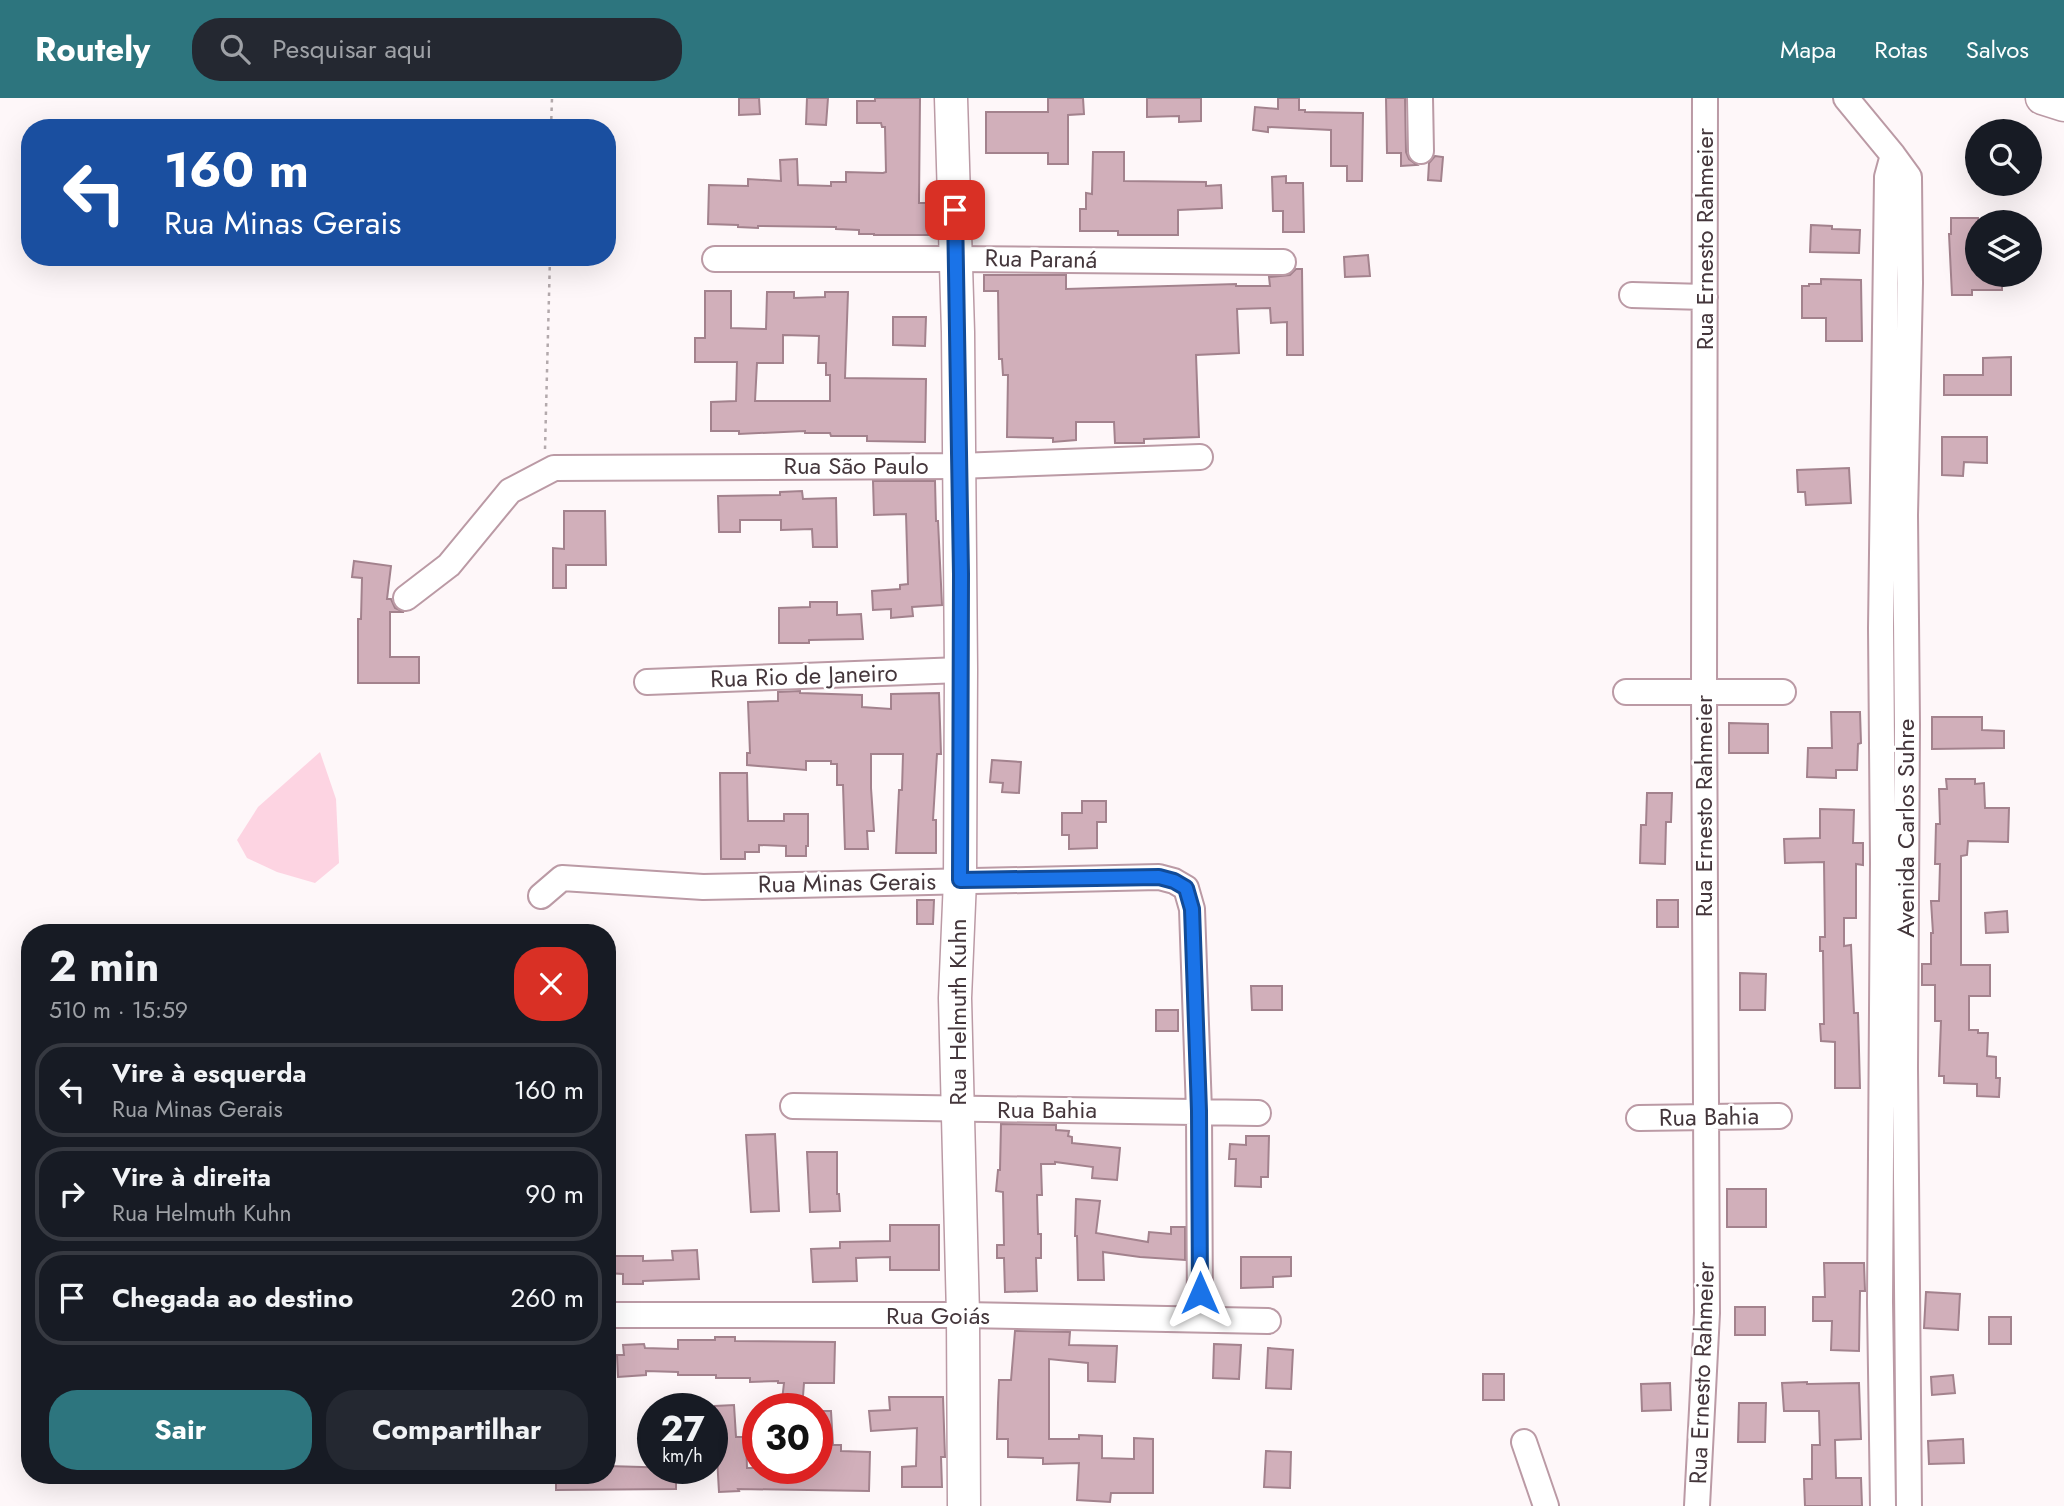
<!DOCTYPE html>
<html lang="pt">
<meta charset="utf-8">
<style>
body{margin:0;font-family:Jost,sans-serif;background:#242831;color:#f1f3f6;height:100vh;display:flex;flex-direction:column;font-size:26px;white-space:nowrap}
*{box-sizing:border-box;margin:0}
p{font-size:23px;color:#9ea1a6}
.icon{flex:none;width:38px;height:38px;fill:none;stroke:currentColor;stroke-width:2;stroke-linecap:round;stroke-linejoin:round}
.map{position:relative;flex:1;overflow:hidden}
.drawer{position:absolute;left:21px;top:826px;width:595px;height:560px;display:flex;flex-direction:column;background:#171b24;border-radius:28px;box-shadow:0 7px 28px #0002}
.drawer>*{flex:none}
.banner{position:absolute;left:21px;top:21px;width:595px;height:147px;border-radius:28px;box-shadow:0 7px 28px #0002;background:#1a4fa0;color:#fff;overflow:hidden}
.buttons{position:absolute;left:1965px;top:21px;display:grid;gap:14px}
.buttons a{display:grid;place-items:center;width:77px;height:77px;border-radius:50%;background:#171b24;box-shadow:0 7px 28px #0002;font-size:35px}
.speed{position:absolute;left:637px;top:1295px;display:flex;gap:14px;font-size:35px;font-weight:700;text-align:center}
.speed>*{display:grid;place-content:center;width:91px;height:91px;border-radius:50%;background:#171b24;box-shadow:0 7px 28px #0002;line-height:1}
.speed small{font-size:18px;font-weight:400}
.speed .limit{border:10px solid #d22;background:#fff;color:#111}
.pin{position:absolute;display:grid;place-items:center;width:60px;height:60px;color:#fff;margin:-30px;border-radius:14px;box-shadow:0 4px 10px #0006}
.me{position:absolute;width:77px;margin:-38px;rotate:0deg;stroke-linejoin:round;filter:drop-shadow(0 0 5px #0008)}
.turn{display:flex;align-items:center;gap:24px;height:147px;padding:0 28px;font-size:32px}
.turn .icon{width:91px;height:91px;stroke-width:2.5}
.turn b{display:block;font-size:49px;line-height:60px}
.round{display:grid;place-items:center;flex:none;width:74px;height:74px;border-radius:28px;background:#242831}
.overview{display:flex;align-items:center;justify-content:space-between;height:119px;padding:0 28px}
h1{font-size:42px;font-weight:700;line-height:52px}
.primary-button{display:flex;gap:14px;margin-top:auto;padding:14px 28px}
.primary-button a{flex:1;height:80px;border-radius:28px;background:#2d757e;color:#fff;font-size:28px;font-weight:700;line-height:80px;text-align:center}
.primary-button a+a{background:#242831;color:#f1f3f6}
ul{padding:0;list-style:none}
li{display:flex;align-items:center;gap:21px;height:94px;margin:0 14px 10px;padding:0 14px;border:4px solid #363941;border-radius:28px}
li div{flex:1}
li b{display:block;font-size:26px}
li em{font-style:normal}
header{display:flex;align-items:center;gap:42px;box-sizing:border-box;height:98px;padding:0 35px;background:#2d757e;color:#fff}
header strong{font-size:33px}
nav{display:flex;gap:38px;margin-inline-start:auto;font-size:24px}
.search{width:490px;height:63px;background:#242831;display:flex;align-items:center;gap:18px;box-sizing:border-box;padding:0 24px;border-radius:28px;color:#9ea1a6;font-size:26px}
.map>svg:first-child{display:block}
.water{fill:#fdd4e2}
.building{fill:#d1afba;stroke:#a3828d;stroke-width:2;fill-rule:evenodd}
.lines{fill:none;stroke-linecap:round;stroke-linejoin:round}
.minor-casing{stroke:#bb9aa5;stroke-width:28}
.major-casing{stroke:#bb9aa5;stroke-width:35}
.path{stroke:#b3a9ac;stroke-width:2.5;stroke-dasharray:3.5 5;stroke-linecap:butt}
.minor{stroke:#fff;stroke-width:24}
.major{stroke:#fff;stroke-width:32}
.route-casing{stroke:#114b97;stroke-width:18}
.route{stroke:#1a73e8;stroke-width:12}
.labels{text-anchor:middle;stroke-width:5;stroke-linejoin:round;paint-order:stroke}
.street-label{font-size:24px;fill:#44363b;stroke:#fff}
</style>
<header>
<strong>Routely</strong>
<div class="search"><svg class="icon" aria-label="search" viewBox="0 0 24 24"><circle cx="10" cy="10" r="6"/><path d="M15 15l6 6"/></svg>Pesquisar aqui</div>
<nav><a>Mapa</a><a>Rotas</a><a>Salvos</a></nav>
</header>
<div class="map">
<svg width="2064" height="1408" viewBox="0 0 2064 1408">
<rect width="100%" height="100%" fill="#fef7f9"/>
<path class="water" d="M320,654L336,701L339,765L315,785L277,774L247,760L237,742L258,709Z"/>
<path class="building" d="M739,0H759L760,16L739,17Z
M807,0H828L826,27L806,26Z
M875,0H920L919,105H929L930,137H874V136H859V132L836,131V129L758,128V130L738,129V127L708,126L709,87L748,88V81L781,83L780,62L797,61L798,87L831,88V84H846V74L883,75L886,74L885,29H882L881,25H857V3H875Z
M1048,0H1083L1084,16L1068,17V66H1048V55H986V14H1048Z
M1147,0H1201V23L1179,24V18L1147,19Z
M1278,0H1299V12H1305V14L1363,15L1362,83H1347V68H1331V32L1268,29V34L1253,32L1255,9L1278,11Z
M1386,0H1405L1406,54L1409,61L1417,67L1401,68V55H1387Z
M1093,54H1124V83L1206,84V88L1221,87L1222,110L1178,112V137H1118V133H1080V111H1086V95L1092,96Z
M1435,58L1443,59L1441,83L1428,82L1429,65Z
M1286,78V85H1303L1304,134H1283V113H1273L1272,79Z
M1951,120H1978V177H2002V192H1972V197H1952L1949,136H1951Z
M1811,127L1832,128V131L1860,132L1859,155L1810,154Z
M1368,157L1370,178L1345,179L1344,159Z
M1296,171H1302L1303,257H1287V224L1271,225L1270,210L1237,211L1239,255L1196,257L1199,339L1144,341V345H1115L1114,324H1076V342L1053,344V340L1007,339L1008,277H1003L1002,261H999L998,193H984V177H1066V191L1236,186V188H1270L1269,179L1290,177Z
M1821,181L1861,182L1862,243H1826V220H1802V188H1809V186H1821Z
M705,193H731V230L766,231L767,194H794V200L825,199V194H848L845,280L926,281L925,344L867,343V338H831L830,335H805V333L739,336V333H711V304L736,303L737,264H695V240H705ZM783,237L819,238L818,265H826V277H830V303H755L757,265H783Z
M893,219H926L925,248L893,247Z
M2011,259V297H1944V277H1983V260Z
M1942,339H1987V365L1964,364L1963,378L1942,377Z
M1849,370L1851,405L1806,407L1805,394H1798L1797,372Z
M873,383H935L936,423H938L942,507L912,509L913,518L891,520V511L873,512L872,493L900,491V487L908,486L906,416L874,417Z
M802,393L803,401L836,400L837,449H813L812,431L781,432V422H740V434H719L718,398L780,397V394Z
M564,413H605L606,467H566V490H553V450L564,451Z
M354,463L391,468L387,501H391L395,510L404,514H390V559H419V585H358V521H361L362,480L352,479Z
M810,504H837V517L861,516L863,541L809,542V545H779V510L810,509Z
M800,593V595L862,597V609L891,611V596L939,595L941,656H937L933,722H936V755H896L899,692H902L903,656H871V690L874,733H867L868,751H845L843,687H837V666H831V663H806V672L747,667V655H750L748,604L778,603V594Z
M1831,614H1860L1861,645L1858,646L1857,672H1836V680L1807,679L1808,650H1832Z
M1932,619H1982V632L2004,633V650L1932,651Z
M1729,625L1768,626V655H1729Z
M992,662L1021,664L1019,695L1002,694L1003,685L990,684Z
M720,675H747L748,723H784V716H808V748H806V758H786V748L759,747V754H745V761H721Z
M1946,681H1975V686L1984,685L1985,710H2009L2008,744L1968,743L1967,757L1961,758V867H1990V898H1969V932H1978V935H1988L1987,958L1996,959V980H2000L1999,999L1977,998V986L1944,985V978H1939L1941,923H1935V887H1922V866H1931V835H1933L1931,803H1939L1940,766H1935L1936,726H1940L1939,691H1947Z
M1647,695H1672L1671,724H1666L1665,766L1640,765L1641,727H1646Z
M1082,703H1106V724H1097V750L1069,751V737H1062V715H1082Z
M1820,711L1854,712L1853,745H1863V767L1856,766V820H1844V848L1851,847L1854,915H1858L1860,990H1835V944L1821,943L1820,926H1824L1823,853H1820V839H1825L1824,764L1785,765L1784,741L1820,740Z
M917,802H934L933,826H917Z
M1657,802H1678V829H1657Z
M2007,813L2008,834L1986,835L1985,815Z
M1740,875L1766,876L1765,912H1740Z
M1251,888H1282V912H1252Z
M1156,912H1178V933H1156Z
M1001,1026L1056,1027V1032L1069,1033L1068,1038L1072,1039V1045L1120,1050L1117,1082L1092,1080L1093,1069L1055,1064V1066H1041L1042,1097H1037L1038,1136H1041V1160H1036L1037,1193L1005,1194L1004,1160H997V1147H1004L1003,1094L996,1093L998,1072H1000Z
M775,1036L779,1113L751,1114L746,1037Z
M1246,1038H1269L1268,1079H1261V1089L1235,1088L1236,1061H1229L1230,1046L1246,1047Z
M807,1054H837V1096H839L840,1113L810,1114Z
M1727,1091H1766V1129H1727Z
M1076,1101L1100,1103L1096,1135L1148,1144L1149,1134L1171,1136V1129H1185V1162L1140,1159L1103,1154L1104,1182H1078L1077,1138H1075Z
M890,1127H939V1172H890V1159L856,1160L857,1183L813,1184L811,1151L840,1150V1144L890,1143Z
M697,1152L699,1181L643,1183V1186H623V1176L607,1175V1158H643V1163L673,1162L672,1153Z
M1241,1159H1291V1178L1273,1179V1189L1241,1190Z
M1824,1165H1864L1865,1193H1860L1859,1253L1831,1252L1832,1223H1813V1199H1825Z
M1926,1194L1960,1196L1958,1232L1924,1230Z
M1735,1209H1765V1237H1735Z
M1989,1219H2011V1246H1989Z
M1015,1233L1070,1234L1069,1247L1117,1248L1115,1284L1088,1283V1265L1049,1261V1341H1079V1337L1102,1338V1360L1134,1361V1340L1153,1341V1395H1111L1110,1404L1077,1402L1079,1365L1043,1366V1360L1008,1359V1341H997L998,1305L999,1282H1011Z
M715,1239H735V1243L835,1244L834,1285H804L802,1311H781L784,1285H778V1283L750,1284V1280H716V1277H678V1274L646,1273V1277L618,1279L617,1257H624L623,1247L644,1246L645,1250L678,1251V1242H715Z
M1214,1246L1241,1247L1239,1281L1213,1280Z
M1268,1250L1293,1252L1291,1291L1266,1290Z
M1483,1276H1504V1302H1483Z
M1953,1277L1955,1295L1932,1297L1931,1279Z
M1807,1284V1286L1859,1285L1861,1341L1835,1342L1836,1380H1861L1862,1408H1805L1804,1381H1812V1347H1820L1819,1313H1784L1782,1285Z
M1670,1285L1671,1312L1642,1313L1641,1286Z
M889,1299H943L945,1359H941L942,1389H902V1369L916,1368L917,1330L871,1333L869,1313L890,1312Z
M1739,1305H1766L1765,1344H1738Z
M734,1307L736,1339H746L747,1370H817V1313H831L833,1347H841V1353L870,1354L869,1393L738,1391L739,1393L719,1394L717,1359H720L719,1325H716L715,1308Z
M1963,1341L1964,1365L1929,1366L1928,1343Z
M1266,1353L1291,1354L1290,1390L1264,1389Z
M607,1368L676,1370V1391L556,1392V1377H607Z"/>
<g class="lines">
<defs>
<path id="minor" d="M1420,0L1421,53
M1846,0L1893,57L1909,79L1910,185L1905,417L1907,627L1905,970L1909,1408
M715,161H957L1283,164
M1632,197L1705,199
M406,500L449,467L510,393L554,370L958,368L1200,359
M647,584L961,572
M1626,594H1783
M541,798L562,780L703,789L1159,779L1174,783L1186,790L1192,811L1199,1013L1200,1221
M793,1008L1258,1015
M1639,1020L1779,1018
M607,1217H963L1268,1223
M1524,1344L1546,1408
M1697,1408L1707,1215L1704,593L1705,0
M1883,1408L1880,1204L1883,765L1881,530L1887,79L1893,57"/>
<path id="major" d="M951,0L958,234L961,572L960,782L955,900L963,1217L964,1408
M2042,0L2064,7"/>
</defs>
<use href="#minor" class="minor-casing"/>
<use href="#major" class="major-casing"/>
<path class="path" d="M551,30L552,0
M545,351L550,159"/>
<use href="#minor" class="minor"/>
<use href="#major" class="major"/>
</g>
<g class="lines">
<defs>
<path id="route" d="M955,112L961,476L960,782L1159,779L1174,783L1186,790L1192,811L1199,1013L1200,1195"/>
</defs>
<use href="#route" class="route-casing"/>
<use href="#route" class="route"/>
</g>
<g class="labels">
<g class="street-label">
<text transform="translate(1705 141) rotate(-90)" y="8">Rua Ernesto Rahmeier</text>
<text transform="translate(1041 161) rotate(1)" y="8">Rua Paraná</text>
<text x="856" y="376">Rua São Paulo</text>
<text transform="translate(804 578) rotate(-2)" y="8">Rua Rio de Janeiro</text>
<text transform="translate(1704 708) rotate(-90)" y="8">Rua Ernesto Rahmeier</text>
<text transform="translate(1906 730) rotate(-90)" y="8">Avenida Carlos Suhre</text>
<text transform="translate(847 785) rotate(-1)" y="8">Rua Minas Gerais</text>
<text transform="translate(958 914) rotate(-90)" y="8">Rua Helmuth Kuhn</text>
<text x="1047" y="1020">Rua Bahia</text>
<text transform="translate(1709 1019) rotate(-1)" y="8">Rua Bahia</text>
<text x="938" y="1226">Rua Goiás</text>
<text transform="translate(1702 1275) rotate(-88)" y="8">Rua Ernesto Rahmeier</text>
</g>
</g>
</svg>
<div class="buttons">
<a><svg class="icon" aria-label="search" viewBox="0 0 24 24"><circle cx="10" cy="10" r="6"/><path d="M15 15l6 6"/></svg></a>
<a><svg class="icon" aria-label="layers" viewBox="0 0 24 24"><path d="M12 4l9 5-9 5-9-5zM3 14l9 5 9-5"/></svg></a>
</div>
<div class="speed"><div>27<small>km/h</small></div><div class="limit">30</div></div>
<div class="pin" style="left:955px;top:112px;background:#d93025"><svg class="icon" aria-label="arrive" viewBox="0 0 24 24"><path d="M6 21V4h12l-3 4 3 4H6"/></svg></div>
<svg class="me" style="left:1200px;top:1195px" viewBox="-20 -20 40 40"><path d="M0-17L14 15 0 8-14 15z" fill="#1a73e8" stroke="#fff" stroke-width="4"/></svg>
<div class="banner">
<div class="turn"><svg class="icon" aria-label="left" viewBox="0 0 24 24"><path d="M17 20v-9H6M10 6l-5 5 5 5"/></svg><div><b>160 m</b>Rua Minas Gerais</div></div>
</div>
<section class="drawer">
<div class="overview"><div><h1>2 min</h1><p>510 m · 15:59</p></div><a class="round" style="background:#d93025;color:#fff"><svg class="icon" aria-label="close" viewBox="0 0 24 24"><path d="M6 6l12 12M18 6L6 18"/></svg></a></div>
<ul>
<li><svg class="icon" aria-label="left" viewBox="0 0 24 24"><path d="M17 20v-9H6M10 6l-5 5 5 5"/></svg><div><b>Vire à esquerda</b><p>Rua Minas Gerais</p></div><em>160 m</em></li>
<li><svg class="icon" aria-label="right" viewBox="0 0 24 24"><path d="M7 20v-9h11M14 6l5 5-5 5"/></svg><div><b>Vire à direita</b><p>Rua Helmuth Kuhn</p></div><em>90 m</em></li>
<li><svg class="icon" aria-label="arrive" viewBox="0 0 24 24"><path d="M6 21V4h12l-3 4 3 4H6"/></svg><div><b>Chegada ao destino</b></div><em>260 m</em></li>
</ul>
<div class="primary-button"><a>Sair</a><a>Compartilhar</a></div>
</section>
</div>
